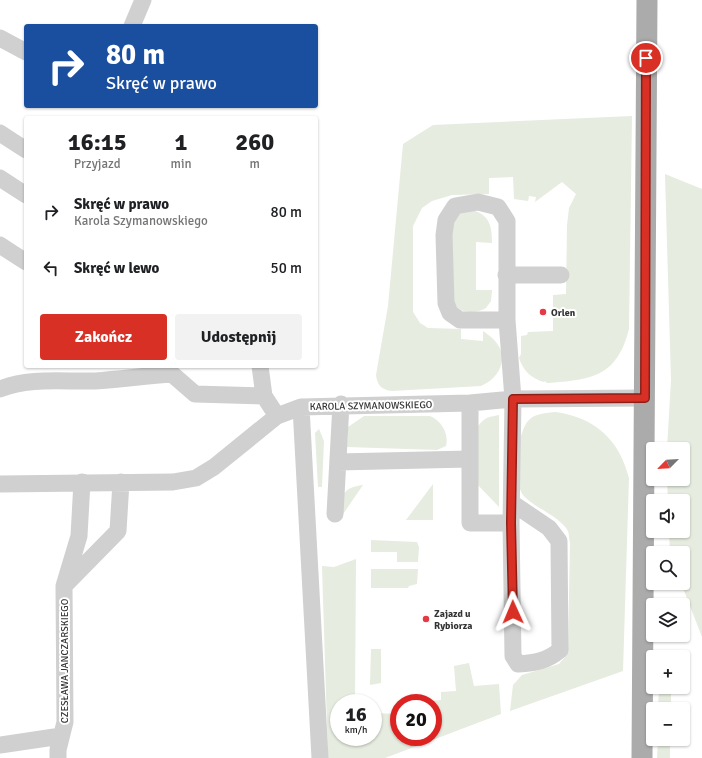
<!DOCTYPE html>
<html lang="pl">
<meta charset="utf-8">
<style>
body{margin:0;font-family:Signika,sans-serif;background:#f2f2f2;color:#202124;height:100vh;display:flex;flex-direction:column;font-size:15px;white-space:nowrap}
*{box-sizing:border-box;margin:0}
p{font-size:13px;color:#757577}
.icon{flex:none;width:22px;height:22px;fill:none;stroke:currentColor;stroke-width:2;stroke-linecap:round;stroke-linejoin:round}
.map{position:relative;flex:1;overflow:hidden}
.details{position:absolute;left:24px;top:116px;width:294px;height:252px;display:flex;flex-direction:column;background:#fff;border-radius:4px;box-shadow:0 1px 3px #0004}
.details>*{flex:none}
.guide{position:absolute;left:24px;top:24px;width:294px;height:84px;border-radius:4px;box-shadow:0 1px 3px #0004;background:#1a4fa0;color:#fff;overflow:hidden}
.needle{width:26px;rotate:246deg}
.fabs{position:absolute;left:646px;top:442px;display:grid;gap:8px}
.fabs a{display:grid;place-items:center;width:44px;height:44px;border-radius:4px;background:#fff;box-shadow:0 1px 3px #0004;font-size:20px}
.speed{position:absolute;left:330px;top:694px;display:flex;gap:8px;font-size:20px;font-weight:700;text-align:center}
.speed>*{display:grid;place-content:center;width:52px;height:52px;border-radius:50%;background:#fff;box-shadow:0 1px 3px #0004;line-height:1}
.speed small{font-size:10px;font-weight:400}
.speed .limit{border:6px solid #d22;background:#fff;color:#111}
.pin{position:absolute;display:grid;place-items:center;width:34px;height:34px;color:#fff;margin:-17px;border:2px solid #fff;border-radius:50%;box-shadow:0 1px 4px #0007}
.me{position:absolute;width:44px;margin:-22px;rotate:359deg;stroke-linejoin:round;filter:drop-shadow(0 0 3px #0008)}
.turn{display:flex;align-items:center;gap:14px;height:84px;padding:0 16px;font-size:18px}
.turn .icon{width:52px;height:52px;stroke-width:2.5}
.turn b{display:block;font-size:28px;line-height:34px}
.eta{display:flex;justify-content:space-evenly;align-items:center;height:68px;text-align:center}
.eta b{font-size:24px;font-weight:800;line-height:28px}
.button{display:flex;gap:8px;margin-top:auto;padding:8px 16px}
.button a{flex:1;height:46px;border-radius:4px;background:#d93025;color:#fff;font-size:16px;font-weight:800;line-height:46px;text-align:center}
.button a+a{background:#f2f2f2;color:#202124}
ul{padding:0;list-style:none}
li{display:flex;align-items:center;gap:12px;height:56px;padding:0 16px}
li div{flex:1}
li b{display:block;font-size:15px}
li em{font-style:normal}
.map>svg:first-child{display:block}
.green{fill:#e6ecdf}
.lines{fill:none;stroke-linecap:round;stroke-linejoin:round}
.minor{stroke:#d0d0d0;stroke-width:17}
.major{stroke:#ababab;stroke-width:21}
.route-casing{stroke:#8d1f18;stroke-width:10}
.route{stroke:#d93025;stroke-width:7}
.poi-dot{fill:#e63946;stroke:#fff;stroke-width:1.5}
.labels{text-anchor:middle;stroke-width:4;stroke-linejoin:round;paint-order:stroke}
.poi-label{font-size:10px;font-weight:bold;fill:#333;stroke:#fff;text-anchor:start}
.street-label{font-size:10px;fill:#333;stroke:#fff}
</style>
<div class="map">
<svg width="702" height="758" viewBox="0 0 702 758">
<rect width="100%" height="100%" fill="#fff"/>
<path class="green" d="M632,116L629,329C617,377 591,380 547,383L545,381L544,382C531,378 524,372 519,358L521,354V336L527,335L528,332L553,331V295L566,294L567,225L569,208L576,194L562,182L535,202L536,197L529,196L528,201L514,199L513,177L489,178V194L452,195L432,201L422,208L413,226V312L420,323L428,328L461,329V339L483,341V331C487,334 492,337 495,341C510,358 499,379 481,386L392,391C382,390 377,385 376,375L388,306L403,144L433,125Z
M665,174L702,189V637L681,583H683V553H670L669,531H683V501H668L667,479H683V449H667L671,380Z
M473,210C490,216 492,226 492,243L476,242V290H492L491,301L486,308C474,315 455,314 451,297C449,287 451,273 451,263C451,249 448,229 456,217C460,212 467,211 473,210Z
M556,412C595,418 619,439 629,478L623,671L510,711L513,685L522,675L559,664L565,657L568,648L570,543C569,539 569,534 568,531C560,516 534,508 523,495C513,482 517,433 528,421C535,413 546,413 556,412Z
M499,415V507L473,480C474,462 467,428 487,418C491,416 496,416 499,415Z
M364,416H430C442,421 449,434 446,446L437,450L347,447L348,427Z
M319,429L324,441L322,487H318L315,433Z
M433,484V520H406Z
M363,485L339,520C342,500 338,488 363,485Z
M371,540L417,542L419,547L418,562H397V552H371Z
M356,559L355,703H339V737H373V713L399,714V737H433V703H407L441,700V692L456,691L454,666L469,663L474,686L499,684L501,714L385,758H328L322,566L334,567Z
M371,569H418L417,584L409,586L408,588H371Z
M371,649H381V683L370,685Z
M659,687H671V709H658Z
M658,739H670V758H657Z"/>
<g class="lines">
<path class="minor" d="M132,26L143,0
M0,38L26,52
M0,133L26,150
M0,178L26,195
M0,245L26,262
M506,275H561
M507,320H460L450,313L446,303L444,235L446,220L455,206L478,202L498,207L507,221V320L513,399L511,523L513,656L518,664C535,663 547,661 560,650L559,541L549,528L512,503
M260,366L264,396L277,416
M0,389C29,377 64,382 95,381C121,379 146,376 172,374L195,394L264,396
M470,403V523H511
M301,407L320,758
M338,462L469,459
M0,484L173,482L196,478L214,467L277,416L301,407L470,403L513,399L645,398
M335,514L341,404
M65,585L118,531L121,482
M0,745L61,736
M58,758V750L65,722L64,586L79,536L82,482"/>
<path class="major" d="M642,758L647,0"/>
</g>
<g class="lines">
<defs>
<path id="route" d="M513,612L511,523L513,399L645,398L646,58"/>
</defs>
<use href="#route" class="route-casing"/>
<use href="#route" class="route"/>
</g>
<g class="poi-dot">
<circle cx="543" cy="312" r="4"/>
<circle cx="426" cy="619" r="4"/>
</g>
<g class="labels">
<g class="poi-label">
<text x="551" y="316">Orlen</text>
<text x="434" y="617">Zajazd u<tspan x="434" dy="12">Rybiorza</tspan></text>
</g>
<g class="street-label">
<text transform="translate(371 405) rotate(-1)" y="4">KAROLA SZYMANOWSKIEGO</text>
<text transform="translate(64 661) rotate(-90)" y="4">CZESŁAWA JANCZARSKIEGO</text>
</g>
</g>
</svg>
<div class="fabs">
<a><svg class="needle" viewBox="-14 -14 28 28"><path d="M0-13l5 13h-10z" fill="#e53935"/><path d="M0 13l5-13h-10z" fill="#757577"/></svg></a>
<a><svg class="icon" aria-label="sound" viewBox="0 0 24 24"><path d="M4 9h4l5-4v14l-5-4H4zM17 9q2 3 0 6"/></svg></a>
<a><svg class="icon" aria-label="search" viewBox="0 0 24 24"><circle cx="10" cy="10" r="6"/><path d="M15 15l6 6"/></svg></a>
<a><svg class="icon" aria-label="layers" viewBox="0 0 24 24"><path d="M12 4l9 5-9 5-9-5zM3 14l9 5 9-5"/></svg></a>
<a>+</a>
<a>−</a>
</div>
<div class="speed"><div>16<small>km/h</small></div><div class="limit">20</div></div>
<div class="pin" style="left:646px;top:58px;background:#d93025"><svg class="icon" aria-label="arrive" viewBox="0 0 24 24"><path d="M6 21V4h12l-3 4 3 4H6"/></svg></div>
<svg class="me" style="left:513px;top:612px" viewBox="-20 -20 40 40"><path d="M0-17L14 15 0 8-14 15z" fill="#d93025" stroke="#fff" stroke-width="4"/></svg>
<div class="guide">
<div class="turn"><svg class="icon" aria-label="right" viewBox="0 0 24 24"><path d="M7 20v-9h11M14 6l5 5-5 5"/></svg><div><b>80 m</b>Skręć w prawo</div></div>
</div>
<section class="details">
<div class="eta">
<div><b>16:15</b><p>Przyjazd</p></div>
<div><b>1</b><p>min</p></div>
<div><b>260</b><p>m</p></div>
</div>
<ul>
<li><svg class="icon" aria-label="right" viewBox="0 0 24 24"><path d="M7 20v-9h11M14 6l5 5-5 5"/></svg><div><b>Skręć w prawo</b><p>Karola Szymanowskiego</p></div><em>80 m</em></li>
<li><svg class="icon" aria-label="left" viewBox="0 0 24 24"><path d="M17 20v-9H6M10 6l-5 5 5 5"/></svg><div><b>Skręć w lewo</b></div><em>50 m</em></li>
</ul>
<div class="button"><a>Zakończ</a><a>Udostępnij</a></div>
</section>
</div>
